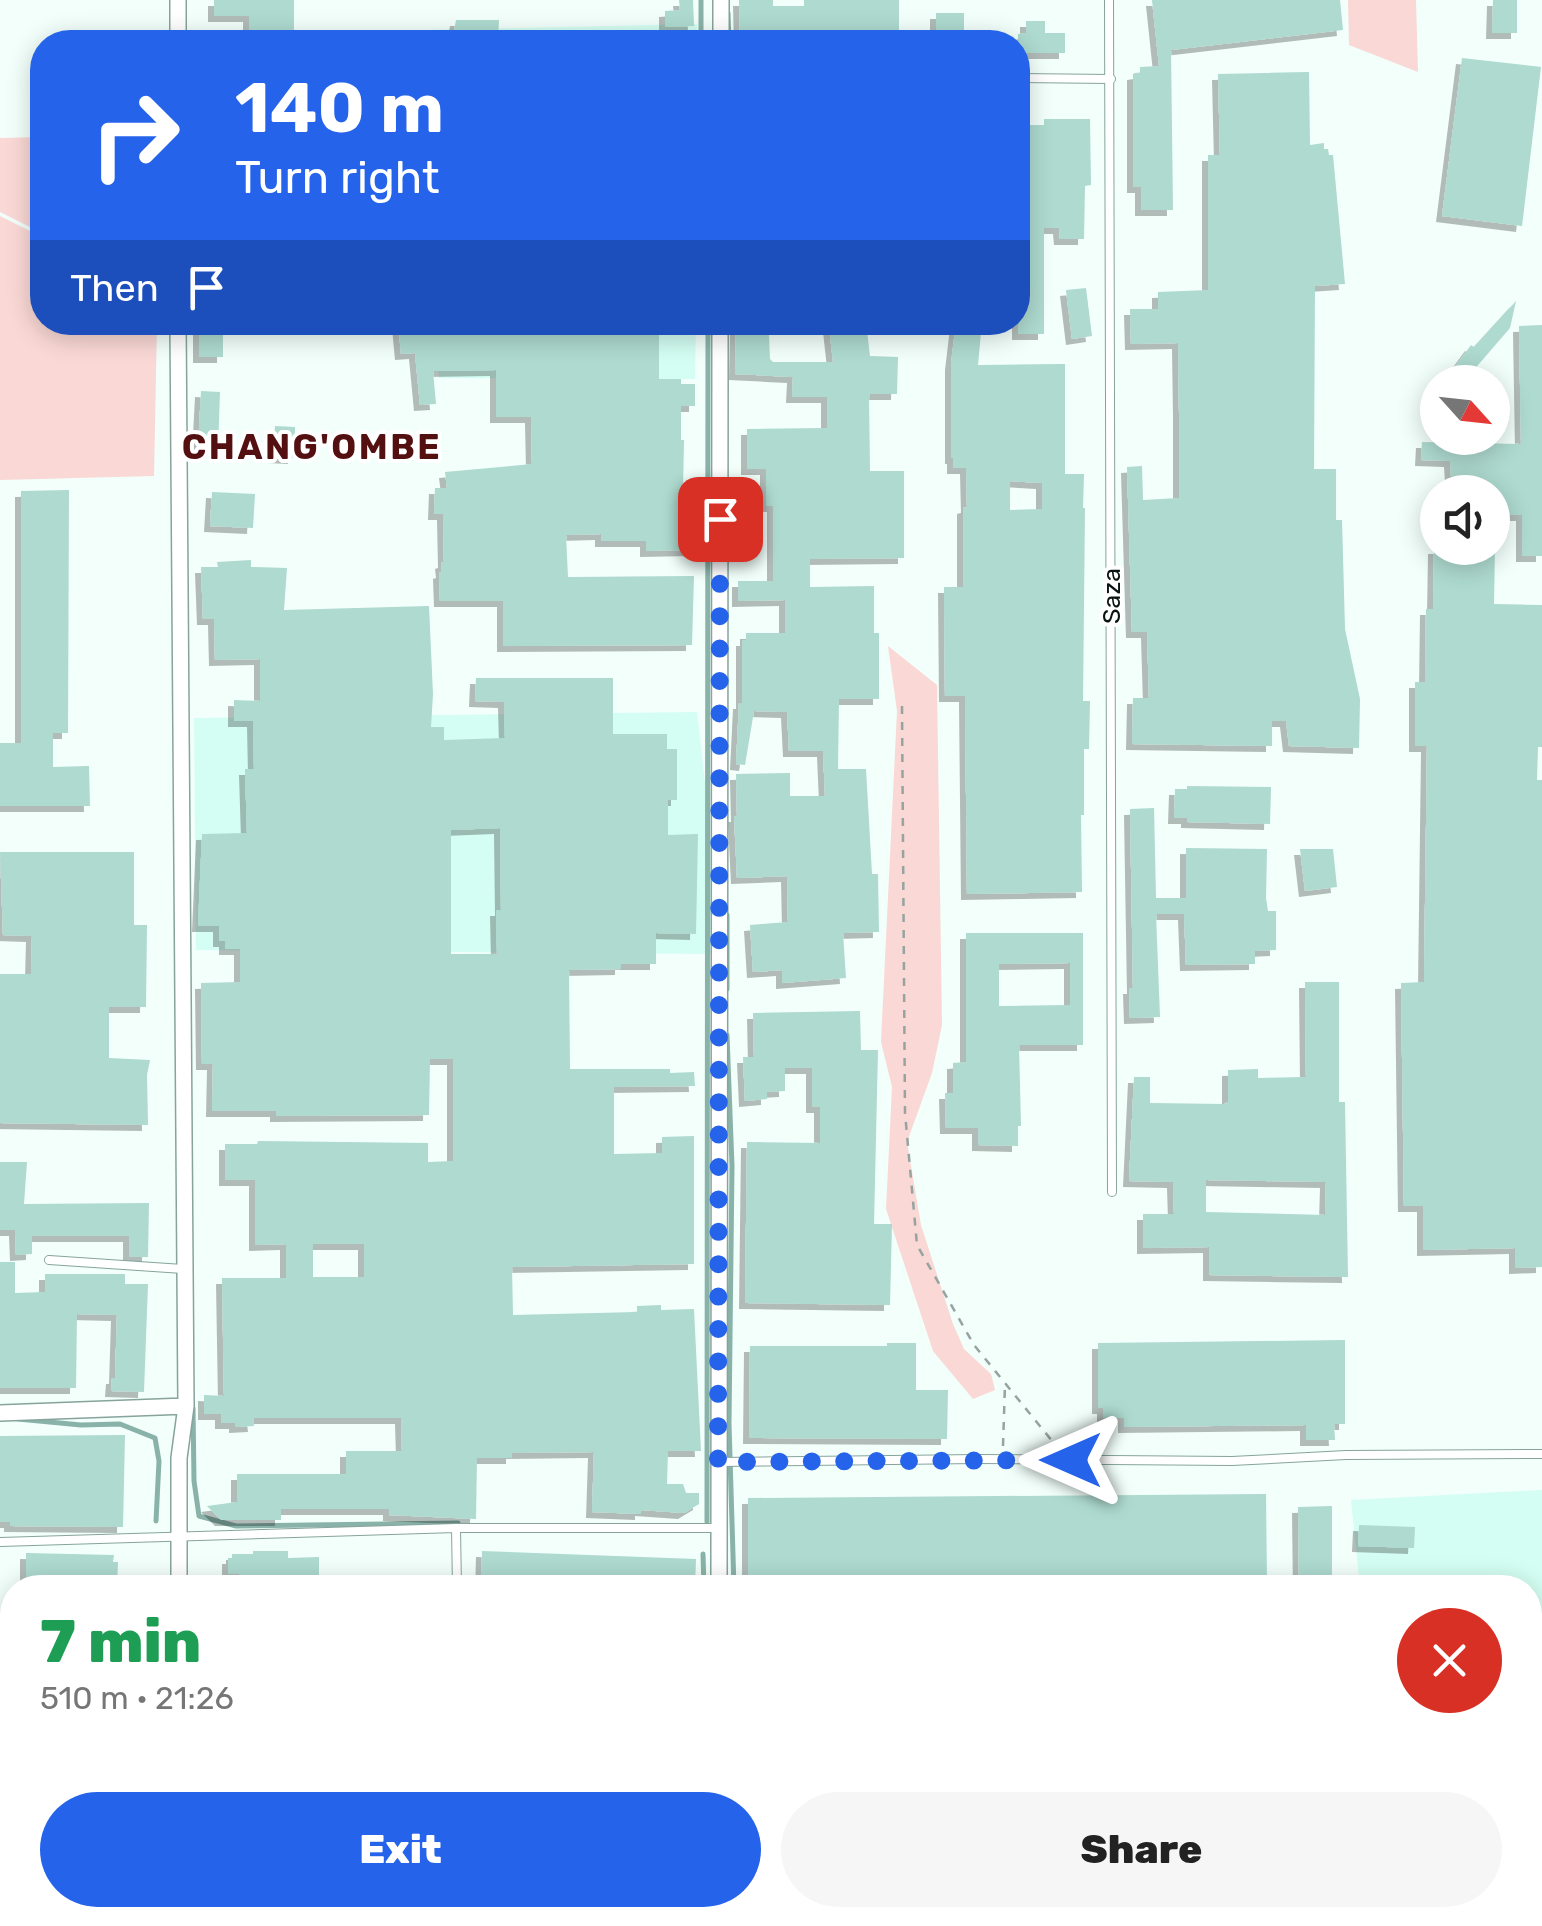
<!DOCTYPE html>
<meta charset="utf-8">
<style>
body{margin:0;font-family:Rubik,sans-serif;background:#f6f6f6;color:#222;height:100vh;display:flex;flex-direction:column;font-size:38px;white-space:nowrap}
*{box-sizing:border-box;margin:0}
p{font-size:32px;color:#767676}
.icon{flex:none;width:55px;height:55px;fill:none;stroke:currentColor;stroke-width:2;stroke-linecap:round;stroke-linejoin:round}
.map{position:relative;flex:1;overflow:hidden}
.drawer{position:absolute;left:0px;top:1575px;width:1542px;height:352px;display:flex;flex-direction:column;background:#fff;border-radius:40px 40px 0 0;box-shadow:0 5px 25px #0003}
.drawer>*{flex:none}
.guide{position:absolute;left:30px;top:30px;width:1000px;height:305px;border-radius:40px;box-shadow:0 5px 25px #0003;background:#2563eb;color:#fff;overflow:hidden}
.needle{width:65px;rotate:117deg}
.controls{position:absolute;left:1420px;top:365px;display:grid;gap:20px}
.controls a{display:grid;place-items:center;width:90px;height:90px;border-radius:50%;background:#fff;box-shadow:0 5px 25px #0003;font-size:50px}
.pin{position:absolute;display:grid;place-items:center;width:85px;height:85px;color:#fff;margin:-42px;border-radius:20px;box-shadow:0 5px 15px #0006}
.me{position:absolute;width:110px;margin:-55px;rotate:270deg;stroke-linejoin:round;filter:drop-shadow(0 0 8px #0008)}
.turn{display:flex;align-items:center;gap:35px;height:210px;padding:0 40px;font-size:45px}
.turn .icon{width:130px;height:130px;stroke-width:2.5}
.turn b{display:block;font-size:70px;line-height:85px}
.then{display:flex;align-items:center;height:95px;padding:0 40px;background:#0003;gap:20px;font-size:38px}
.round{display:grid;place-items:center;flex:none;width:105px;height:105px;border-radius:52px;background:#f6f6f6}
.headline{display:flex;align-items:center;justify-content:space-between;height:170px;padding:0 40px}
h1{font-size:60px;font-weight:800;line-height:75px;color:#1e9e55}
.button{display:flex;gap:20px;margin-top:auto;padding:20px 40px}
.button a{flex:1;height:115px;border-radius:60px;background:#2563eb;color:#fff;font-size:40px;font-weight:800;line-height:115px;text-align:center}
.button a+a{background:#f6f6f6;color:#222}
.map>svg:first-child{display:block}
.built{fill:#d4fef3}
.green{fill:#fad8d5}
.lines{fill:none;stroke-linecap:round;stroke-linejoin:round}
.stream{stroke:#89b3a9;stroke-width:5}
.building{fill:#aedacf;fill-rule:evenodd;filter:url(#shadow)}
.lane-casing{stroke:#86a49c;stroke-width:10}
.street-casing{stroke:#86a49c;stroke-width:18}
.path{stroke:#97a3a0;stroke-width:2.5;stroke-dasharray:8 8;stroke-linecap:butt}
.lane{stroke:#fff;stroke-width:8}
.street{stroke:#fff;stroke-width:15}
.route{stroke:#2563eb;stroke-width:18;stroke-dasharray:0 32.4}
.labels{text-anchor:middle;stroke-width:8;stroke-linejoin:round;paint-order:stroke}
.street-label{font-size:25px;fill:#091412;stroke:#fff}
.district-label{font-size:35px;font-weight:bold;letter-spacing:2.5px;fill:#540f11;stroke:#fff}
</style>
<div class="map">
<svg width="1542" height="1926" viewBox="0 0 1542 1926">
<defs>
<filter id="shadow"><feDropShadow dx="-6" dy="6" stdDeviation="0" flood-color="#0004"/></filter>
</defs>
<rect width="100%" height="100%" fill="#f2fffb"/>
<path class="built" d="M697,24V42H428V30Z
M433,323H696L695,379L439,378Z
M697,712L710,827L714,954L196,950L194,718Z
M1542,1490V1926H1394L1393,1915H1530V1588L1360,1587L1351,1500Z"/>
<path class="green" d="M1348,0H1416L1418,72L1349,45Z
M42,137V233L0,212V138Z
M0,216L42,237V322L157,323L154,476L0,480Z
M888,646L937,685L942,1025L932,1073L907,1142L921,1225L953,1324L964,1349L991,1374L995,1390L973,1399L933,1351L886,1209L892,1087L881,1042L897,711Z"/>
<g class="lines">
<path class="stream" d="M701,0V42
M728,13L729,42
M727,915V989
M727,1035L732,1166L729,1424L734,1588
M193,1408L194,1481L199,1516L236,1526L458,1523
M18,1419L81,1425L120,1424L155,1438L159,1461L156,1521
M707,1522L708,322
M703,1554L704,1588
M707,1915V1926
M735,1915V1926"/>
</g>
<path class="building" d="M214,0H294V42H249V16H214Z
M679,0H693L694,26L665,27V11L680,10Z
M739,0H773V6H804V0H899V42H740Z
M1152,0H1340L1343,30L1171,50L1173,210H1141V187H1133V74L1140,73V67L1159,66Z
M1493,0H1517V33H1492Z
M936,13H964V42L936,39Z
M456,20H499L498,42H452Z
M1026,21H1045V33H1065V53H1018V34L1026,33Z
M1462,58L1541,67L1522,226L1442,216Z
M1309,72L1310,145L1324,143V149H1328L1329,155H1333L1345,284L1315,286L1314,469H1336V520H1342L1345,629L1360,699L1359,748L1289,746L1286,721H1272V746L1132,744L1133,698H1149L1147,632H1132L1127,467L1142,466L1143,500L1179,498V412L1178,343L1131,344L1130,309H1158V292L1208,290V155H1220L1218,74Z
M1044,119H1090L1091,185L1085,186L1084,239H1060L1059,228H1044V334H1018V125H1044Z
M1086,288L1092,336L1072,339L1066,290Z
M1516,301L1510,328L1472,372L1495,376V382H1444L1471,345L1474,347Z
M199,322H223V357H199Z
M398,322H579V328L659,327V379H681V384H695V406H681V440H684L683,491H698V550L646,551V541H601V534L566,535L568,577L694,576L692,645L503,646V601H440L439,573L442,572L441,563L444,562L443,514H434L435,488H447L445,472L532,464L531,417H496V370L433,371L436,404L420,405L415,353L401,354Z
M736,322H760V335H769L770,359L773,362H833L829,326L858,322H866L870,356L898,357L897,394H870L869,397L870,471H904V558L810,559V587L874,586V633H879V699H839L838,769H866L872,874H878L879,932L843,933L846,978L782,983V970L753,972L750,925L788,922L787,876L737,878L734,816H737L736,774L790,773V796H825L823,751H789L787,712L754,711L745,765L736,764L739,703H742V640H746V633H785V600L738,601V581H773V506H766V469H747V429L827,428V397H792L793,377L735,374Z
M956,322H982L978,365L1065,364V474H1084L1083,508H1085L1083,701H1090L1089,749H1084V815H1081L1082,892L967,894L965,696H945L944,587H963V508L967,507L966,468H953V458H951V364ZM1010,481L1042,483V509L1010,510Z
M1542,325V556H1522V515H1492V492H1452L1450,461L1421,460L1422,442L1521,444L1519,326Z
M201,391L220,392L218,448H198Z
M275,426L295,427L294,458L273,457Z
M69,490L68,733H53V767L89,766L90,806H0V743H21V491Z
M212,492L255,494L253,528L210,526Z
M1434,548H1495L1494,604L1542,605V747H1538L1537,780H1542V1267L1515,1268V1248L1423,1250V1206H1404L1401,983L1424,982L1427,746H1415V682H1425L1426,609H1433Z
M251,560V567L287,568L284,610L429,606L433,694L431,727H444V740L505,738L504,702L475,701L476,678H613V734H667V749H677V800H668V835L698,834L696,934L656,933V964H621V969L569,970L570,1069H670V1073L694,1072L695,1086L614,1087V1154L662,1153V1137L694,1136V1264L512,1267L513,1315L637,1312V1306L661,1305V1310L694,1309L701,1451H668L667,1484H683L686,1493H699V1504L684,1513L641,1510V1514L592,1512L594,1452L512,1453V1458H477L476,1519L389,1515V1509H281V1520H221L207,1506L237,1502V1474H346V1451H402L401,1418H253L254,1426L235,1427V1423H221V1414H204V1395L224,1396L222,1278H286V1244L255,1245V1180H225V1144H257L258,1141L428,1143V1162L453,1161V1059H430L429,1115L276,1116V1111H212L213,1064H202L201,983L240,982V949H225V941H219V926H198L202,834L247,833L245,769H254L253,721H234V700L260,701V659L215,660L214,619H203L201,567H218L217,562ZM500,828L501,910H496L497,954H451V830ZM313,1244H364V1277H313Z
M1187,786L1271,787L1270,824L1187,822V818H1174L1175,789H1187Z
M1154,808L1156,898H1186V848L1267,849L1266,898L1268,911H1276V950L1255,951V964L1186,965L1184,914H1156L1160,1017L1130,1018L1129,988H1133L1130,809Z
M1300,849H1333L1337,887L1305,891Z
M0,852H134V925H147L146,1007H109V1058L150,1060L147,1075L148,1125L0,1123V974H31L32,936L3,935Z
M966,933H1083V1045H1019L1021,1126H1018V1146L978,1145V1128H946L945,1093H953V1063L966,1062ZM1070,963V1005L999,1006V964Z
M1305,982H1339V1102H1345L1348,1277L1209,1275V1247L1143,1248V1214H1174L1173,1182L1129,1181L1134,1077H1150V1103L1224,1104L1228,1102V1070L1258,1069V1078L1306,1077ZM1206,1180L1326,1182L1325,1215L1206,1212Z
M860,1011L861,1050H878L874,1224H892L890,1305L745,1303L747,1142L820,1143V1107H812V1068H785V1091L767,1092V1099L745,1101L743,1057H754L753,1013Z
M0,1162H27L24,1204L149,1203L148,1257H129V1236H32V1254L16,1255L15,1230H0Z
M0,1262H15V1293L45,1292V1274H125V1284H148L144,1392L111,1391L112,1378H115L117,1315L77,1314L76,1388H0Z
M1345,1340V1424H1334L1335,1440H1306V1425L1124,1427V1418H1103V1408H1098V1343Z
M887,1343H916V1390H948L947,1439L749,1438L750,1346H887Z
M125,1435L123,1527L10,1526V1522H0V1436Z
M1266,1494L1267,1582L748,1588V1498Z
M1332,1506V1588H1299L1298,1507Z
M1359,1525L1415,1527L1414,1548L1358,1546Z
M253,1551H288V1558L319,1557V1588L239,1586V1574H228V1558H232V1554H253Z
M482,1551L696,1559L695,1588H481Z
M26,1553L114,1555L113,1562H118L117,1588H26Z"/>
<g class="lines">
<defs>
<path id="lane" d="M1109,0L1112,1192
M1018,78L1111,79
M49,1260L183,1269
M718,1462L978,1459L1232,1461L1346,1455L1542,1454
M456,1528L457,1588
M0,1542L456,1528H718
M458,1915V1926"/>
<path id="street" d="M178,0V42
M721,0V42
M178,322L186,1406L179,1458V1588
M0,1413L186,1406
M719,1588L720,322
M187,1915V1926
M723,1915L724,1926"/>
</defs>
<use href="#lane" class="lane-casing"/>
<use href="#street" class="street-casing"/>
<path class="path" d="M902,706L905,1113L917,1245L974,1345L1057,1447
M1003,1446L1005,1384"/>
<use href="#lane" class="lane"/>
<use href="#street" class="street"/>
</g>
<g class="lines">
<path class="route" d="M720,519L718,1462L1071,1460"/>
</g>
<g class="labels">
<g class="street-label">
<text transform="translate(1111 596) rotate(-90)" y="9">Saza</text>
</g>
<g class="district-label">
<text x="312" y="459">CHANG'OMBE</text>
</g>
</g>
</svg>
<div class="controls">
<a><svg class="needle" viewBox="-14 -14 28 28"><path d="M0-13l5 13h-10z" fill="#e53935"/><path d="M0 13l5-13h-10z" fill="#767676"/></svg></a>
<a><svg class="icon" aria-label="sound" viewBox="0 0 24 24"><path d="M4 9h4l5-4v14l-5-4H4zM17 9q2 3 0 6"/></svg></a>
</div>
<div class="pin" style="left:720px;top:519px;background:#d93025"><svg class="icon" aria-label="arrive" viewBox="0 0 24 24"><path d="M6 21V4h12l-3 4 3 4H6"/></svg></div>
<svg class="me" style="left:1071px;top:1460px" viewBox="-20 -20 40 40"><path d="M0-17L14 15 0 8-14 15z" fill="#2563eb" stroke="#fff" stroke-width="4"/></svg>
<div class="guide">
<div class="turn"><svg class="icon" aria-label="right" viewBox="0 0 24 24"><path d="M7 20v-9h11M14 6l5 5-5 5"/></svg><div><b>140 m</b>Turn right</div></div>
<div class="then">Then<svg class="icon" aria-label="arrive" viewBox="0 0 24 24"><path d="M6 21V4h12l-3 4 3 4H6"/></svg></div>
</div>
<section class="drawer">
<div class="headline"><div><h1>7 min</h1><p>510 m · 21:26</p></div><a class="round" style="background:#d93025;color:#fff"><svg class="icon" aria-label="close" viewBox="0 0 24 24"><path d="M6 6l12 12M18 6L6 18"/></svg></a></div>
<div class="button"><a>Exit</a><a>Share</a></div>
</section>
</div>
